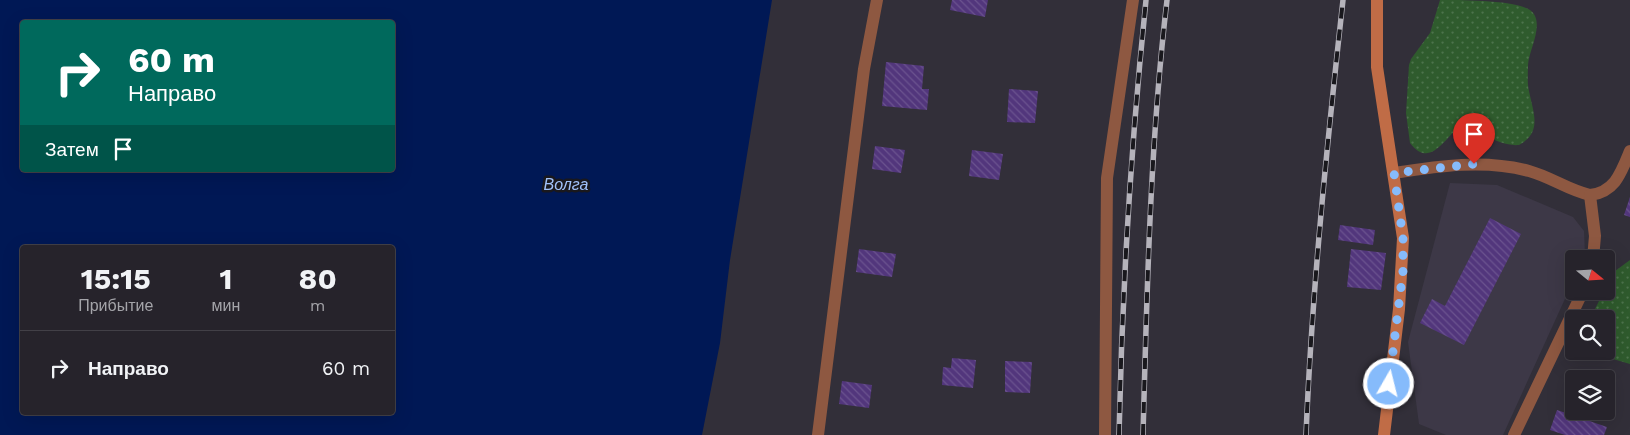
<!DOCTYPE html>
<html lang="ru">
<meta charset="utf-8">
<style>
body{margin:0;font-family:"Work Sans",sans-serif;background:#2e2b33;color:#f1f3f6;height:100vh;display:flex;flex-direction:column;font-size:19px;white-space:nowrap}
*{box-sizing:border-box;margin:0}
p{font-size:16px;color:#a4a4a9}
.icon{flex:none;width:28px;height:28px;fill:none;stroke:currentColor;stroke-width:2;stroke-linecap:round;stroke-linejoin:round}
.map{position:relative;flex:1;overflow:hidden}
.panel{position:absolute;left:20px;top:245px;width:375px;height:170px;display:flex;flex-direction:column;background:#26232b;border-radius:5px;box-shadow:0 5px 20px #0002,0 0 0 1px #424047}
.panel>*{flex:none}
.hud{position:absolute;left:20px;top:20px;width:375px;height:152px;border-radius:5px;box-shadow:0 5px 20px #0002,0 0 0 1px #424047;background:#00695c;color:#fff;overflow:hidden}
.needle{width:32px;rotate:108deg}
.controls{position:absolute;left:1565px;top:250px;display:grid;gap:10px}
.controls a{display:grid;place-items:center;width:50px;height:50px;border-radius:5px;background:#26232b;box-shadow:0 5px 20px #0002,0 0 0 1px #424047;font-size:25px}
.pin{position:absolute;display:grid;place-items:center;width:42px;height:42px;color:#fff;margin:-51px -21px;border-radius:50% 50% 50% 0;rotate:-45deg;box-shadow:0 0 5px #0007}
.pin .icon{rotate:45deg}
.me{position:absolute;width:55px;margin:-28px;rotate:8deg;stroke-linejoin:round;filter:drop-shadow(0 0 4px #0008)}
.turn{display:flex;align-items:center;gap:18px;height:105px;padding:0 25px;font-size:22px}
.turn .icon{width:65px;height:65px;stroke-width:2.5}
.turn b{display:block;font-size:35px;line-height:42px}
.then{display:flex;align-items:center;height:48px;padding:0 25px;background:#0003;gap:10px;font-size:19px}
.eta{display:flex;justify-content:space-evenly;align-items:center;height:85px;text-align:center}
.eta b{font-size:30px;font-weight:700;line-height:35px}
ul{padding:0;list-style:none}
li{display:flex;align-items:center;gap:15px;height:75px;padding:0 25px;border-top:1px solid #424047}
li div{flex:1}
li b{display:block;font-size:19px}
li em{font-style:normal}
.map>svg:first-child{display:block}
.built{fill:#3d3847}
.grass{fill:url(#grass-dots)}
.water{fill:#001855;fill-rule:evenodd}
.building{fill:url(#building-back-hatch)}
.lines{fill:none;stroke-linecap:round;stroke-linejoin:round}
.service{stroke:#8e5841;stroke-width:12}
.minor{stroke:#8e5841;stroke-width:12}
.secondary{stroke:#c06c46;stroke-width:12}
.rail-casing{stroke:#b5b3bb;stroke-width:5.5}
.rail{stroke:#19181d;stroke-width:4;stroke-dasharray:11;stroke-linecap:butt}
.route{stroke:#86bbfb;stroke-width:9;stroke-dasharray:0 16.2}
.labels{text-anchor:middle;stroke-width:5;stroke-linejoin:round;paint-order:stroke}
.water-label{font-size:16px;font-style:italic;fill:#a1c1f9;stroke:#19181d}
</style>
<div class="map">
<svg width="1630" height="435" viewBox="0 0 1630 435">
<defs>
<pattern id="grass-dots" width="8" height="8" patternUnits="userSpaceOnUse" patternTransform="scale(1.25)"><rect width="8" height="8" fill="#2f5b2d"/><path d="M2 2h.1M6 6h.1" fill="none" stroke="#4d734c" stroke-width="1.8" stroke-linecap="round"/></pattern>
<pattern id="building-back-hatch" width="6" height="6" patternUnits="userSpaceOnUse" patternTransform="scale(1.25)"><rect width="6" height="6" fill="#52367c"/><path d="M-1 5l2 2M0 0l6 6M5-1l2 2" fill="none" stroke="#6b538f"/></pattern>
</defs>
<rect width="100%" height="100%" fill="#322f39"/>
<path class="built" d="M1450,183L1497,185L1573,217L1584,231L1585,255L1583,259H1574V279L1503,435H1446L1419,424L1408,342Z"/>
<path class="grass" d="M1440,0C1462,0 1514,0 1530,10C1546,22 1529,49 1528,65C1528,73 1527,83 1529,91C1533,112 1543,132 1519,145C1496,147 1480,127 1457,129C1443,141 1429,168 1410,143L1406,113L1409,65L1411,59L1430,33Z
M1630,260V364L1586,351H1606V319H1590L1604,291H1606L1611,274Z"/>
<path class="water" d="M0,0H772L730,260L720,343L702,435H0ZM22,22H392V170H22ZM22,248H392V412H22Z"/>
<path class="building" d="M952,0H988L985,17L950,10Z
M886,62L924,66L922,89H929L927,110L882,106Z
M1009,89L1038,91L1035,123L1007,122Z
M875,146L905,150L901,173L872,169Z
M972,150L1003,154L999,180L969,176Z
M1630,197V217L1624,215Z
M1490,218L1521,234L1464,345L1420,323L1432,299L1445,306Z
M1340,225L1375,230L1373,245L1338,240Z
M859,249L896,254L892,277L856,272Z
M1351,249L1386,253L1381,290L1347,287Z
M952,358L976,360L973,388L942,385L943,367L951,368Z
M1005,361L1032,362L1030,393L1005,392Z
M842,381L872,385L869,408L839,404Z
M1557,410L1607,427L1604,435H1565L1550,430Z"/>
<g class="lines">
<path class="service" d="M1394,173C1439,166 1484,159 1529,171C1551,177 1568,190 1590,195"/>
<path class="minor" d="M1593,259L1595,236L1590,195C1615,192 1621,173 1630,151
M818,435L864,69L877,0
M1105,435L1107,178L1133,0
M1514,435L1583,291"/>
<path class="secondary" d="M1377,0V67L1403,238L1399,309L1384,435"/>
<defs>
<path id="rail" d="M1119,435C1122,290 1131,145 1146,0
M1143,435C1147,290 1150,144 1167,0
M1306,435C1312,289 1327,145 1343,0"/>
</defs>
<use href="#rail" class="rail-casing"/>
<use href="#rail" class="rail"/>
</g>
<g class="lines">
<path class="route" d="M1389,384L1403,271V238L1394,173L1474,164"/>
</g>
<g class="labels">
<g class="water-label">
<text x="566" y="190">Волга</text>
</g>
</g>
</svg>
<div class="controls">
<a><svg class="needle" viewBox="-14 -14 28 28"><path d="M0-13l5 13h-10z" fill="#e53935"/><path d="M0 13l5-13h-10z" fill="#a4a4a9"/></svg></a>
<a><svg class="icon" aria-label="search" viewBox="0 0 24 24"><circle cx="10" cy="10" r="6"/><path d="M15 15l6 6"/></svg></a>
<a><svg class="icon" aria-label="layers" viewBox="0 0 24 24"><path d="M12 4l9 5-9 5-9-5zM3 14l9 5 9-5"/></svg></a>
</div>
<div class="pin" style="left:1474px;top:164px;background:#d93025"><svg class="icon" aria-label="arrive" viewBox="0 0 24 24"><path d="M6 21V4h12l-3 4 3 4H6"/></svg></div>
<svg class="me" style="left:1389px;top:384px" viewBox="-20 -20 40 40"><circle r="17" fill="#86bbfb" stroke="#fff" stroke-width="3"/><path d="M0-11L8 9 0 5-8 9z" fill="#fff"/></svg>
<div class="hud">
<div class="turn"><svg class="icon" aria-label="right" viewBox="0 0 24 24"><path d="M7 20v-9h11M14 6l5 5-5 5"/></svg><div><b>60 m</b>Направо</div></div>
<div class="then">Затем<svg class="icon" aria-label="arrive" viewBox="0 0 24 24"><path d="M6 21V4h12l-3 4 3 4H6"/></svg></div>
</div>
<section class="panel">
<div class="eta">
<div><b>15:15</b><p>Прибытие</p></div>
<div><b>1</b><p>мин</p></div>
<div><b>80</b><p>m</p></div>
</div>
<ul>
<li><svg class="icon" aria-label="right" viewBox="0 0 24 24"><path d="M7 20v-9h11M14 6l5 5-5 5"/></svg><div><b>Направо</b></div><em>60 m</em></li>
</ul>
</section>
</div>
